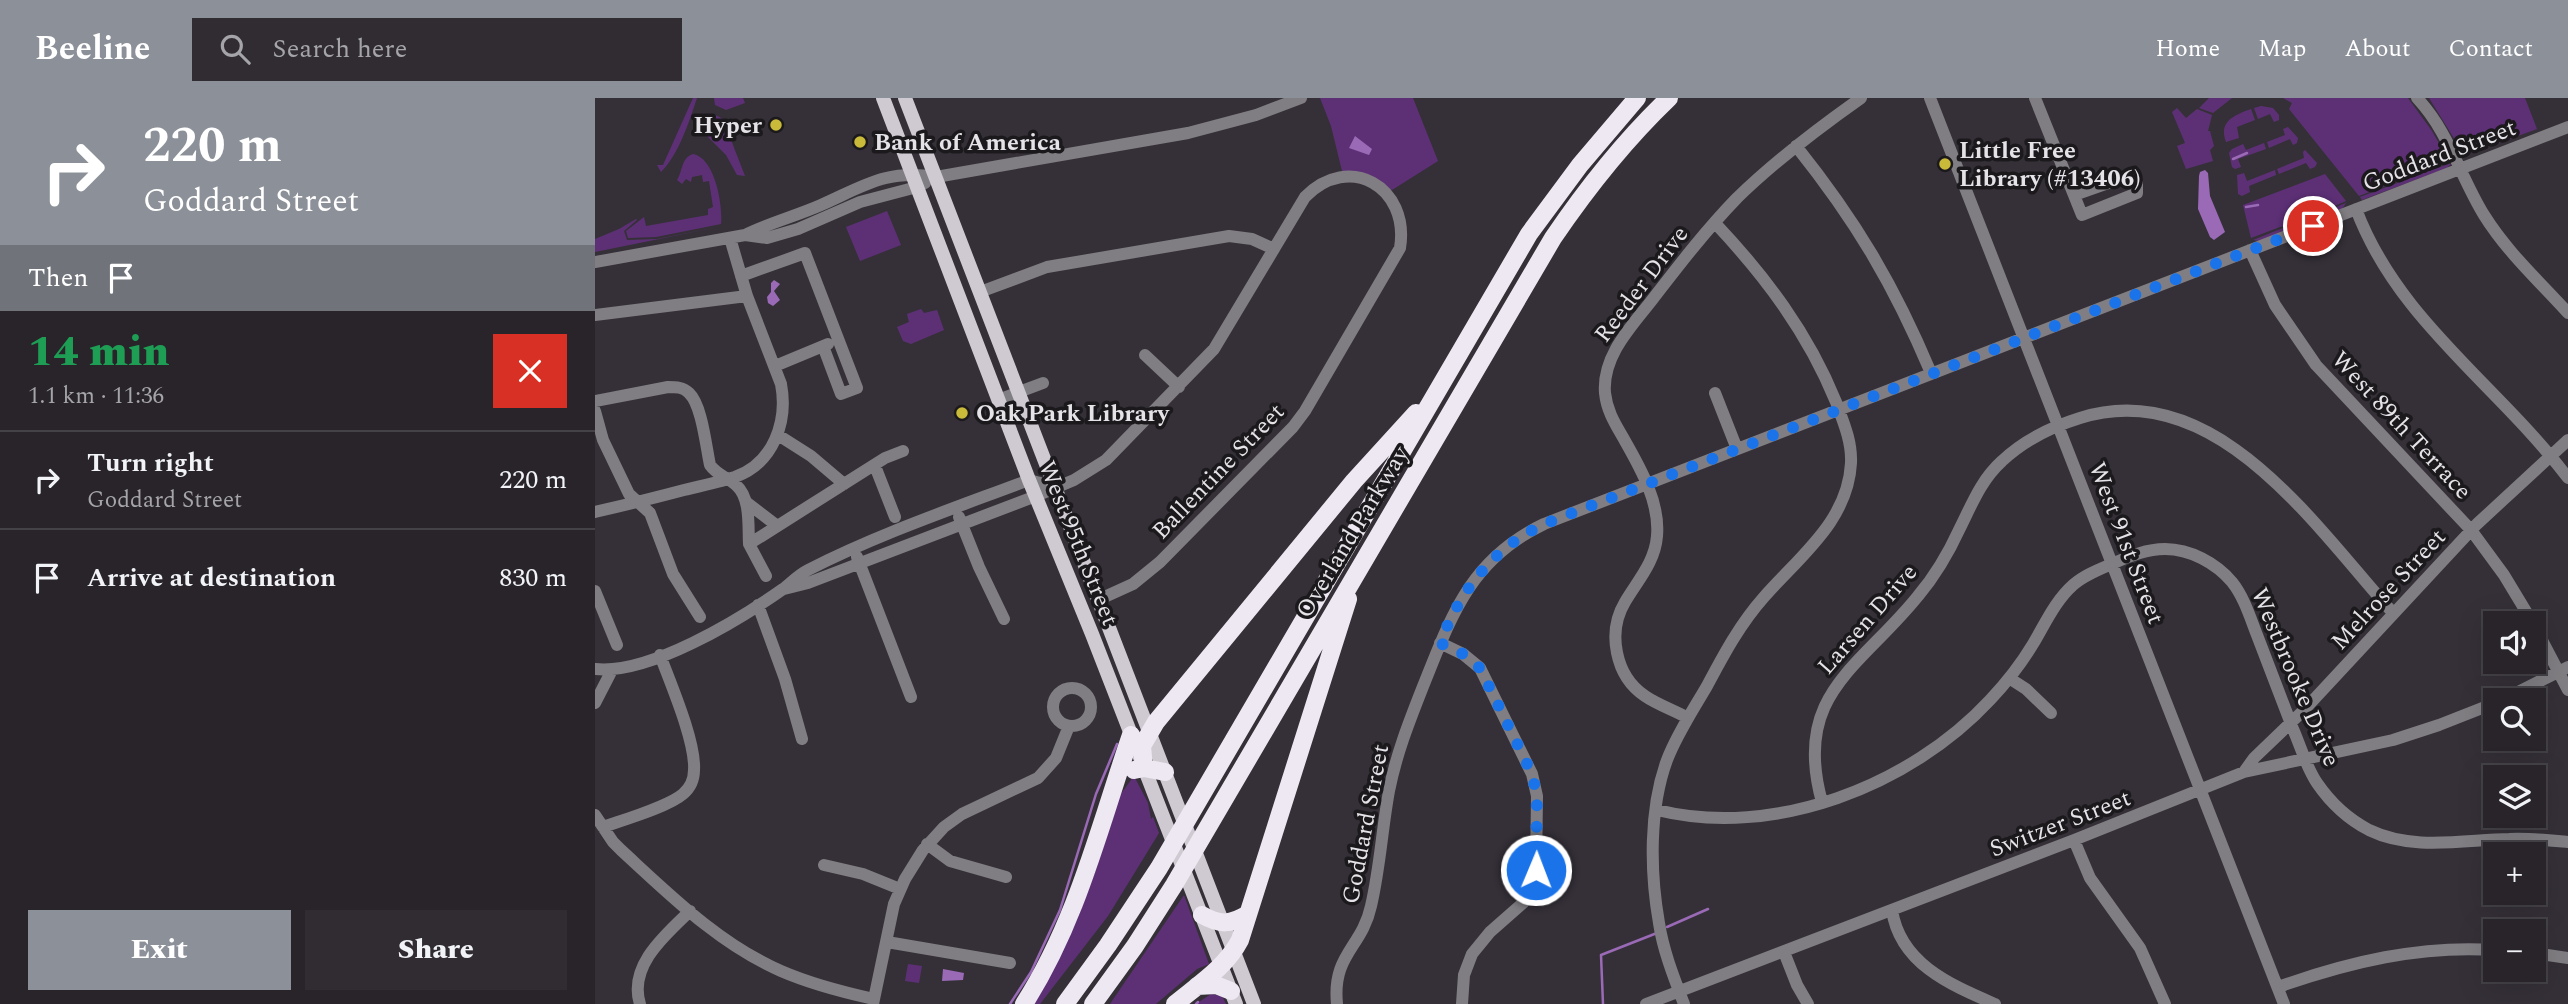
<!DOCTYPE html>
<meta charset="utf-8">
<style>
body{margin:0;font-family:Spectral,serif;background:#302c32;color:#f1f3f6;height:100vh;display:flex;flex-direction:column;font-size:26px;white-space:nowrap}
*{box-sizing:border-box;margin:0}
p{font-size:23px;color:#a5a4a8}
.icon{flex:none;width:38px;height:38px;fill:none;stroke:currentColor;stroke-width:2;stroke-linecap:round;stroke-linejoin:round}
.map{position:relative;flex:1;overflow:hidden}
.drawer{display:flex;flex-direction:column;background:#28242a;width:595px}
.drawer>*{flex:none}
.guide{background:#8c9099;color:#fff;overflow:hidden}
.controls{position:absolute;left:1888px;top:513px;display:grid;gap:14px}
.controls a{display:grid;place-items:center;width:63px;height:63px;border-radius:0px;background:#28242a;box-shadow:0 7px 28px #0002,0 0 0 2px #444147;font-size:35px}
.pin{position:absolute;display:grid;place-items:center;width:60px;height:60px;color:#fff;margin:-30px;border:4px solid #fff;border-radius:50%;box-shadow:0 2px 7px #0007}
.me{position:absolute;width:77px;margin:-38px;rotate:1deg;stroke-linejoin:round;filter:drop-shadow(0 0 5px #0008)}
.turn{display:flex;align-items:center;gap:24px;height:147px;padding:0 28px;font-size:32px}
.turn .icon{width:91px;height:91px;stroke-width:2.5}
.turn b{display:block;font-size:49px;line-height:60px}
.then{display:flex;align-items:center;height:66px;padding:0 28px;background:#0003;gap:14px;font-size:26px}
.round{display:grid;place-items:center;flex:none;width:74px;height:74px;border-radius:0px;background:#302c32}
.summary{display:flex;align-items:center;justify-content:space-between;height:119px;padding:0 28px}
h1{font-size:42px;font-weight:800;line-height:52px;color:#1e9e55}
.button{display:flex;gap:14px;margin-top:auto;padding:14px 28px}
.button a{flex:1;height:80px;border-radius:0px;background:#8c9099;color:#fff;font-size:28px;font-weight:800;line-height:80px;text-align:center}
.button a+a{background:#302c32;color:#f1f3f6}
ul{padding:0;list-style:none}
li{display:flex;align-items:center;gap:21px;height:98px;padding:0 28px;border-top:2px solid #444147}
li div{flex:1}
li b{display:block;font-size:26px}
li em{font-style:normal}
header{display:flex;align-items:center;gap:42px;box-sizing:border-box;height:98px;padding:0 35px;background:#8c9099;color:#fff}
header strong{font-size:33px}
nav{display:flex;gap:38px;margin-inline-start:auto;font-size:24px}
.search{width:490px;height:63px;background:#302c32;display:flex;align-items:center;gap:18px;box-sizing:border-box;padding:0 24px;border-radius:0px;color:#a5a4a8;font-size:26px}
main{display:flex;flex:1;min-height:0}
.map>svg:first-child{display:block}
.green{fill:#5d3076}
.water{fill:#9a6ab7}
.lines{fill:none;stroke-linecap:round;stroke-linejoin:round}
.stream{stroke:#9a6ab7;stroke-width:2.5}
.minor{stroke:#807e82;stroke-width:12}
.major{stroke:#cfcad2;stroke-width:14}
.highway{stroke:#eee8f2;stroke-width:18}
.route{stroke:#1a73e8;stroke-width:12;stroke-dasharray:0 21.6}
.poi-dot{fill:#caba39;stroke:#1b191c;stroke-width:2.5}
.labels{text-anchor:middle;stroke-width:7;stroke-linejoin:round;paint-order:stroke}
.poi-label{font-size:24px;font-weight:bold;fill:#e6e3e8;stroke:#1b191c;text-anchor:start}
.street-label{font-size:24px;fill:#e6e3e8;stroke:#1b191c}
</style>
<header>
<strong>Beeline</strong>
<div class="search"><svg class="icon" aria-label="search" viewBox="0 0 24 24"><circle cx="10" cy="10" r="6"/><path d="M15 15l6 6"/></svg>Search here</div>
<nav><a>Home</a><a>Map</a><a>About</a><a>Contact</a></nav>
</header>
<main>
<section class="drawer">
<div class="guide">
<div class="turn"><svg class="icon" aria-label="right" viewBox="0 0 24 24"><path d="M7 20v-9h11M14 6l5 5-5 5"/></svg><div><b>220 m</b>Goddard Street</div></div>
<div class="then">Then<svg class="icon" aria-label="arrive" viewBox="0 0 24 24"><path d="M6 21V4h12l-3 4 3 4H6"/></svg></div>
</div>
<div class="summary"><div><h1>14 min</h1><p>1.1 km · 11:36</p></div><a class="round" style="background:#d93025;color:#fff"><svg class="icon" aria-label="close" viewBox="0 0 24 24"><path d="M6 6l12 12M18 6L6 18"/></svg></a></div>
<ul>
<li><svg class="icon" aria-label="right" viewBox="0 0 24 24"><path d="M7 20v-9h11M14 6l5 5-5 5"/></svg><div><b>Turn right</b><p>Goddard Street</p></div><em>220 m</em></li>
<li><svg class="icon" aria-label="arrive" viewBox="0 0 24 24"><path d="M6 21V4h12l-3 4 3 4H6"/></svg><div><b>Arrive at destination</b></div><em>830 m</em></li>
</ul>
<div class="button"><a>Exit</a><a>Share</a></div>
</section>
<div class="map">
<svg width="1973" height="906" viewBox="0 0 1973 906">
<rect width="100%" height="100%" fill="#353038"/>
<path class="green" d="M98,0H102C94,24 84,56 66,74L62,67H68Z
M119,0H148L150,5L131,12L120,7Z
M725,0H818L843,63L797,92L772,76L747,73L736,28Z
M1614,0H1637L1618,15L1604,10Z
M1688,0H1813L1837,33L1854,63L1764,98L1694,11L1697,5Z
M1834,0H1930L1942,31L1876,55H1868Z
M1666,8L1678,10L1684,17V22L1679,24L1675,16L1663,21L1659,10Z
M1582,10L1591,20L1602,11L1617,17L1613,33H1615L1619,48L1615,52L1618,63L1591,71L1582,48L1590,45L1577,14Z
M1656,11L1660,22L1642,29L1644,40L1631,44C1623,23 1640,17 1656,11Z
M120,17L137,25L131,29L150,78L142,77L131,57L109,35L113,20Z
M1693,29L1703,40L1702,45L1698,47L1695,41L1674,50L1672,44L1690,37L1688,31Z
M1669,45L1671,51L1643,61L1646,69L1640,71L1637,69L1634,55L1637,51L1648,46L1651,52Z
M1710,52L1722,65L1720,69L1715,71L1711,65L1684,76L1682,71L1709,60L1708,54Z
M98,56C120,60 128,107 126,126L61,139L33,140L31,133L49,119L51,128L113,117V111L118,109L114,83L108,84L107,77L97,79L96,84L91,81L87,86L82,82C88,73 86,60 98,56Z
M1853,66H1856L1852,70L1767,102L1765,99Z
M1680,72L1681,77L1654,88L1655,94L1647,98L1643,96L1642,77L1649,75L1652,83Z
M1730,76L1751,103L1694,128L1685,129L1656,140L1648,107Z
M1751,105L1747,111L1664,143L1658,142Z
M292,113L306,147L265,163L251,129Z
M41,121L42,122L29,133L32,142L62,141L123,129L0,154V141L24,131Z
M326,211L329,215L342,212L349,232L316,246L308,243L302,229L314,224L312,216Z
M539,678L553,705L556,721L558,719L564,735L513,818L445,906H434L479,829L499,777L525,697Z
M589,797L614,866L602,871L561,906H515Z
M313,866L327,868L324,885L310,883Z
M616,896L627,898L631,906H601Z"/>
<path class="water" d="M760,38L777,51L774,57L754,50Z
M1610,72L1613,75L1615,98L1630,134L1619,142L1615,139L1603,111L1604,78L1605,74Z
M179,182L185,186L179,193L185,202L178,208L173,205L172,199L176,194V185Z
M348,871L369,875L368,882L347,883Z"/>
<g class="lines">
<path class="stream" d="M1638,61L1652,55
M1651,109L1663,107
M1072,829L1113,811
M415,906L436,874L465,812L501,696L522,646
M601,906L603,904
M1008,906L1006,857L1062,835"/>
<path class="minor" d="M1335,0L1689,906
M1440,0L1487,117L1542,95V86L1533,78L1479,97
M1822,0C1854,34 1865,78 1889,117C1912,154 1944,183 1973,215
M1201,48C1261,123 1299,187 1336,275
M1761,111C1803,223 1903,287 1973,380
M150,137C174,125 201,118 226,107C269,88 291,71 341,79L593,35L661,17L706,0
M1655,152L1680,207L1721,267L1876,432L1909,477L1938,525
M0,164L150,137L172,140L203,131L265,104L322,89L330,85
M146,178L210,155L262,290L246,296L228,248
M385,194L452,169L634,138L657,141L679,151
M0,217L152,198
M550,257L584,289
M180,268L233,246
M1120,295L1142,351
M403,302L448,285
M0,303L73,289C81,289 88,289 94,295C107,307 111,349 115,367C122,377 132,379 141,387C156,400 153,428 154,446L290,360L308,353
M0,313L8,342L34,396L55,415L78,476L105,519
M183,337L216,358L249,386
M280,368L300,419
M151,404L181,427
M0,414C30,407 59,400 89,392C106,388 124,384 140,379C179,365 193,323 186,286L152,198L135,140
M364,419L384,469L409,521
M154,446L171,478
M262,459L316,599
M189,491L213,485L441,398L479,382L511,362L619,251L710,99C754,54 815,89 805,150L710,313L698,329L565,464L538,486L505,501
M0,493L22,547
M163,507L190,581L207,641
M1939,527L1973,592
M845,545L868,556L885,570L937,676L942,698L941,772L938,786L928,805L895,834L877,856L869,877L867,906
M0,571C54,577 144,522 188,491C196,485 203,477 213,472C283,436 360,410 434,382L460,389
M1414,580L1431,591L1456,615
M458 609a19 19 0 1 1 38 0a19 19 0 1 1-38 0Z
M1907,602L1973,569
M0,605L17,572
M1093,620C1079,612 1063,607 1050,598C1020,578 1012,534 1030,504C1043,482 1060,464 1062,438C1065,405 1046,371 1030,343C1021,327 1012,314 1010,295C1007,258 1036,229 1057,202C1084,167 1111,132 1142,100C1180,63 1222,31 1266,0
M1649,674L1659,660L1710,611L1882,426L1973,342
M1227,704C1197,596 1265,570 1323,498C1340,478 1354,454 1365,430C1377,406 1386,382 1407,363C1429,342 1456,329 1485,320C1621,277 1721,430 1798,515
M1062,712C1179,741 1315,688 1395,602C1411,585 1426,566 1438,546C1450,526 1460,503 1478,487C1489,477 1505,471 1519,465C1535,458 1552,451 1570,451C1595,451 1621,465 1637,484C1649,499 1655,519 1662,537C1674,568 1686,600 1698,631C1706,649 1711,669 1722,685C1735,704 1753,721 1774,732C1817,753 1868,742 1914,741C1934,740 1953,742 1973,744
M0,717L18,744L26,752C75,797 124,846 186,873C216,886 247,894 279,901
M8,729C28,722 73,709 88,696C95,690 99,681 99,672C101,644 75,584 65,557
M1479,742L1495,780L1545,850L1570,906
M332,746L355,763L411,779
M229,767L268,776L305,791
M1297,812C1305,866 1356,887 1400,906
M292,844L415,865
M1189,854L1202,887L1213,906
M1939,855L1973,860
M1683,889C1754,864 1825,847 1900,852
M45,906C33,868 70,837 95,813
M278,906L299,806L310,781L328,752L349,729L367,716L443,680L461,660L474,628
M742,906C737,856 767,850 776,808C785,770 787,731 794,693C801,657 814,624 827,591C856,519 874,462 949,426L1973,29
M1051,906L1479,742L1649,674L1798,642L1844,627L1900,605
M1089,906C1079,880 1068,852 1064,825C1055,774 1054,711 1072,662C1082,636 1098,612 1112,588C1129,556 1145,526 1169,499C1205,458 1253,423 1256,365C1257,343 1248,323 1241,304C1213,235 1170,178 1120,125"/>
<path class="major" d="M288,0L434,382L497,536L641,906
M310,0L659,906"/>
<path class="highway" d="M549,670L547,648L561,624L759,383L821,315
M539,672L549,670L570,674
M607,817C625,827 635,827 653,816
M602,888L621,887L636,893
M429,906C482,823 504,730 536,637
M470,906L513,847L564,770L934,136L985,67L1042,0
M498,906L540,848L579,787L958,140C992,90 1030,42 1074,0
M580,906C603,887 631,869 645,842L753,501"/>
</g>
<g class="lines">
<path class="route" d="M941,772L942,698L937,676L885,570L868,556L845,545C866,492 897,451 949,426L1718,128"/>
</g>
<g class="poi-dot">
<circle cx="181" cy="27" r="7"/>
<circle cx="265" cy="44" r="7"/>
<circle cx="1350" cy="66" r="7"/>
<circle cx="367" cy="315" r="7"/>
</g>
<g class="labels">
<g class="poi-label">
<text x="167" y="35" text-anchor="end">Hyper</text>
<text x="279" y="52">Bank of America</text>
<text x="1364" y="60">Little Free<tspan x="1364" dy="28">Library (#13406)</tspan></text>
<text x="381" y="323">Oak Park Library</text>
</g>
<g class="street-label">
<text transform="translate(1844 57) rotate(-21)" y="8">Goddard Street</text>
<text transform="translate(1046 186) rotate(-53)" y="8">Reeder Drive</text>
<text transform="translate(1807 327) rotate(47)" y="8">West 89th Terrace</text>
<text transform="translate(623 373) rotate(-46)" y="8">Ballentine Street</text>
<text transform="translate(757 434) rotate(-59)" y="8">Overland Parkway</text>
<text transform="translate(484 445) rotate(68)" y="8">West 95th Street</text>
<text transform="translate(1532 445) rotate(69)" y="8">West 91st Street</text>
<text transform="translate(1793 491) rotate(-47)" y="8">Melrose Street</text>
<text transform="translate(1272 521) rotate(-49)" y="8">Larsen Drive</text>
<text transform="translate(1701 579) rotate(67)" y="8">Westbrooke Drive</text>
<text transform="translate(1465 725) rotate(-21)" y="8">Switzer Street</text>
<text transform="translate(770 726) rotate(-79)" y="8">Goddard Street</text>
</g>
</g>
</svg>
<div class="controls">
<a><svg class="icon" aria-label="sound" viewBox="0 0 24 24"><path d="M4 9h4l5-4v14l-5-4H4zM17 9q2 3 0 6"/></svg></a>
<a><svg class="icon" aria-label="search" viewBox="0 0 24 24"><circle cx="10" cy="10" r="6"/><path d="M15 15l6 6"/></svg></a>
<a><svg class="icon" aria-label="layers" viewBox="0 0 24 24"><path d="M12 4l9 5-9 5-9-5zM3 14l9 5 9-5"/></svg></a>
<a>+</a>
<a>−</a>
</div>
<div class="pin" style="left:1718px;top:128px;background:#d93025"><svg class="icon" aria-label="arrive" viewBox="0 0 24 24"><path d="M6 21V4h12l-3 4 3 4H6"/></svg></div>
<svg class="me" style="left:941px;top:772px" viewBox="-20 -20 40 40"><circle r="17" fill="#1a73e8" stroke="#fff" stroke-width="3"/><path d="M0-11L8 9 0 5-8 9z" fill="#fff"/></svg>
</div>
</main>
